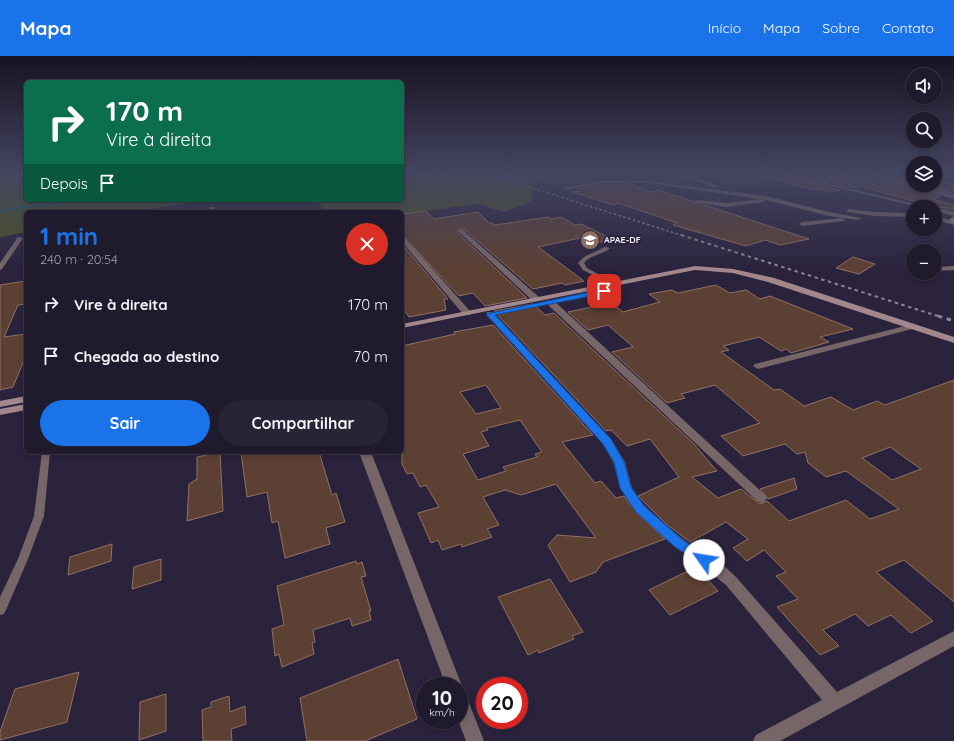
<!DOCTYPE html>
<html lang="pt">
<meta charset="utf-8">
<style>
body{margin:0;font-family:Quicksand,sans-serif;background:#282335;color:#f1f3f6;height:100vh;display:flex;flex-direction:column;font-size:15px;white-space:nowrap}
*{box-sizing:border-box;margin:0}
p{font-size:13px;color:#a2a1aa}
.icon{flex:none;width:22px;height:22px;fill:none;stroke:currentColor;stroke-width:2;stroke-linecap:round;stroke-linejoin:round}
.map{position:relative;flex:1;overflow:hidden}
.side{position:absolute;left:24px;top:154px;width:380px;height:244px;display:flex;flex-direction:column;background:#201a2d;border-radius:6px;box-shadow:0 2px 6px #0003,0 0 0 1px #3d3849}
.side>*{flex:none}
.hud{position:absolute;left:24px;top:24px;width:380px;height:122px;border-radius:6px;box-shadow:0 2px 6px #0003,0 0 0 1px #3d3849;background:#0b6e4f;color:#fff;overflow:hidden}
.buttons{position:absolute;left:906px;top:12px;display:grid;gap:8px}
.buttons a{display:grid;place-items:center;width:36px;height:36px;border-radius:50%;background:#201a2d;box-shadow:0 2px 6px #0003,0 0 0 1px #3d3849;font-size:20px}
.speed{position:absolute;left:416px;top:621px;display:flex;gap:8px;font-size:20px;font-weight:700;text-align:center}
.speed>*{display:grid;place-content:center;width:52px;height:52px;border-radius:50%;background:#201a2d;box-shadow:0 2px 6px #0003,0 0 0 1px #3d3849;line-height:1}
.speed small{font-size:10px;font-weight:400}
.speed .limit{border:6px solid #d22;background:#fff;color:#111}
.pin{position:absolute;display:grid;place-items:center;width:34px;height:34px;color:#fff;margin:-17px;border-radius:8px;box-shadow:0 2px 6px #0006}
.me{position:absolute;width:44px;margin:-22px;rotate:302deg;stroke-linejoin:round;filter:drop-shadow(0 0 3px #0008)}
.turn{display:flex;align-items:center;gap:14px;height:84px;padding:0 16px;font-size:18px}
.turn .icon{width:52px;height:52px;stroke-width:2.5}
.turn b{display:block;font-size:28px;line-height:34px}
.then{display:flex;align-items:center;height:38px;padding:0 16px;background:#0003;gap:8px;font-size:15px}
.round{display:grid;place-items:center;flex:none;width:42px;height:42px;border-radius:21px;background:#282335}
.headline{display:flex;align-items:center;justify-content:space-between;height:68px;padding:0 16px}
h1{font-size:24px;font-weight:700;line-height:30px;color:#1a73e8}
.action{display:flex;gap:8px;margin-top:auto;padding:8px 16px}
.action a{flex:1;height:46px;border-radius:24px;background:#1a73e8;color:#fff;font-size:16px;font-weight:700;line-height:46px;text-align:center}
.action a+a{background:#282335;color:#f1f3f6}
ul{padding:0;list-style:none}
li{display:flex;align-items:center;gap:12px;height:52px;padding:0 16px}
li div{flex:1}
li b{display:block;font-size:15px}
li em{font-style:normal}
header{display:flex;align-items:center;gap:24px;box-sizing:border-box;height:56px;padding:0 20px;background:#1a73e8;color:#fff}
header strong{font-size:19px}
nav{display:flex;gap:22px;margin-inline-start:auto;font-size:14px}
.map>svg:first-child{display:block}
.green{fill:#4a5221}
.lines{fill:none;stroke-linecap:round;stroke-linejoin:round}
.stream{fill:#196272;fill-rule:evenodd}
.building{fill:#5d4034;stroke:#917164;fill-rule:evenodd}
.lane{fill:#766668;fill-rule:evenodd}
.street{fill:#766668;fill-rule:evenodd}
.secondary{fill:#a2888c;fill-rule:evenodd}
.rail-far2{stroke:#8b8598;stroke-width:1.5;stroke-dasharray:2.5 2.5;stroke-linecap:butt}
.rail-far1{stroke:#8b8598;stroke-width:2;stroke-dasharray:3.5 3.5;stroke-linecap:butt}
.rail{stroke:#8b8598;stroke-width:3;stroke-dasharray:4.5 4.5;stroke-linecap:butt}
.route{fill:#1a73e8;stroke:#114b97}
.labels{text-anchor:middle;stroke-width:3.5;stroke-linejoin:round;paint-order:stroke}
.far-poi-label{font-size:9px;font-weight:bold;fill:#f3f0fd;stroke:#2b233c;text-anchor:start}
</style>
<header>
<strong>Mapa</strong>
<nav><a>Início</a><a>Mapa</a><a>Sobre</a><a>Contato</a></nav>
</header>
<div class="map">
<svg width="954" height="685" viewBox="0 0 954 685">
<rect width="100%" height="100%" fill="#2b233c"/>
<path class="green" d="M26,117V144H255L185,147L135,156H26V176L0,181V118Z
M402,117H553L534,124L531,146L504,156L478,148L402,158V156H326L315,144H402Z"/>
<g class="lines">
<path class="stream" d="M447,117H460L402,122V120Z
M82,144H91L90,145L27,151L0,156V154L27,149Z"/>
</g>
<path class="building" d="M767,117H774L840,134L832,136L818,133L815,134L767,122Z
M791,117H846L821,124Z
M854,117H869L940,140L932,143L954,149V154L935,150V147L928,149L859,130L854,132L833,127L852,120Z
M884,117H913V125Z
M935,117H944V123L938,124L954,129V135L951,137L924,129H935Z
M601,128H630L650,136L658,134L809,183L780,189L765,184L746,190L673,169L677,167L618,147L613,149L573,136L581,135L577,133Z
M426,155L434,163L478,156L489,167H492L495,169L548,161L551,163L561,161L575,169L581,168L612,183L593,188L580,182L538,191L584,225L565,229L562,227L533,233L464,173H458V177L527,242L485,250L473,237L459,240L402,179V158Z
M402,188L448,243H444L446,254L409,261L402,251Z
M853,201L875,208L859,218L836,212Z
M26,225V248L18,249L4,281L26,278V299L13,331L0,334V229Z
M716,229L730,237L746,234L760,243L770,240L853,273L820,281L829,286L791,297L786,293L781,295L759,281L723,290L729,294L721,296L774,334L780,333L804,350L831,341L853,354L877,345L885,349L954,324V546L904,504L876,516L933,565L911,577L891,559L868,570L855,558L823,574L839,590L820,599L777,551L798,543L776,520L786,516L764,494L747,505L733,492L748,483L726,466L690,486L666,468L638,440L679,421L650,383L627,390L611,374L606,375L494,255L533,248L545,259L554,257L556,259L694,388L717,415L692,421L718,442L741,433L760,448L767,445L789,465L846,444L870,463L899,453L846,415L826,421L808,407L805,396L797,398L785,388L743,400L721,380L760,367L715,329L681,338L685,342L667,347L612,296L633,291L608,269L588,274L568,256L611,247L623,256L660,246L649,238L672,234L678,237ZM890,391L921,413L892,424L862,402Z
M493,269L593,379L562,386L595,427L601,425L616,442L624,440L638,458L665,483L603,506L596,516L570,526L548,489L557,479L596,482L556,428L521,439L505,434L483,441L499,469L487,473L492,481L462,491L461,488L442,494L438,484L431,487L418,457L439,451L426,429L420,431L413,417L407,418L402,408V290L455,278L454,276ZM486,329L501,352L476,358L460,336ZM520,364L542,396L535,398L537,401L503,411L506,415L478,424L463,398L489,390L481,376L488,374L487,372Z
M220,396L223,455L187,465L189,428L197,423V401Z
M241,396H319L332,439L336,437L345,466L326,472L330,488L285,502L278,465L272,467L267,436L247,441Z
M794,422L797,433L768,443L760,433Z
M112,488L111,505L68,519L70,501Z
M161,503V524L132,533L134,511Z
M356,505L357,508L362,506L366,520L361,521L371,555H369L371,564L352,570L350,562L313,574L315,586L312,587L314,598L282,611L279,598L275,600L272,573L284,569L277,530Z
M696,511L718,535L670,559L649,534Z
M550,523L583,576L572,580L574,583L539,597L538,594L528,599L498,541Z
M398,603L417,663L365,685H307L300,642Z
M79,616L67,666L0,684V676L15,633Z
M166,638V675L139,684L140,646Z
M229,640L230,656L245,650L246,668L231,673L232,685H203L202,654L211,651V646Z"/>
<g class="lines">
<path class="lane" d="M605,191L610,192C602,199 590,199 584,207L587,212L615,227L616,228L613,230L583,214L578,207L584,201Z
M42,396H50L44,460L28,503L6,554L4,558L0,559V541L18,503L34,460Z
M626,428L629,430C650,460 677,480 708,500L709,503L708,506C695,511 649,468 639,457C632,449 626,441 621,432L623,430Z"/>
<path class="street" d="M674,117H681L719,130L714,131Z
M775,117H784L821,126L852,117V119L827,127L929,151H919Z
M870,117H878L913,127V129H919L954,139V143Z
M601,125H649L766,140L829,156L861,162L858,164L829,160L766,144L649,127H601L566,134L563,132Z
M762,143L765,145L764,146L726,151L695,146L698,144L726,147Z
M210,151H214L216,156H210Z
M935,151L954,156V160L935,155Z
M849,153L875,156L913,157V161L875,160L847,156V154Z
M935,160L954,165V169L935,164Z
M842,162L845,164L844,165L802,170L799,168L802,166Z
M459,174H463L539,241V245H533L459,176Z
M402,180L404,181L470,255V259H464L402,186Z
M18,181L23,182L2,213L0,214V207Z
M954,210V214L935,215V211Z
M547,244H553L765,439L767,442L765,445L761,447L757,445L547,248Z
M487,256H493L611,383L625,406L632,432L630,435L626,436L622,435L613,406L603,388L487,260Z
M913,268L917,270L916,272L758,313L753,310L755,308Z
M359,396H371L462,630L460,635L465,637L484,685H466L458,664L459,630H446Z
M704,497L722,508L736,521L837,636L954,575V590L780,685H753L756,679L822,644L726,529C719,523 701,510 697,503L699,499Z"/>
<path class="secondary" d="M954,160V168L949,164Z
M695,210L733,213L774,222L954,281V287L768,226L733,217L695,214L402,272V268Z
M26,340V346L0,351V345Z
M26,348V354L0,359V353Z"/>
<path class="rail-far2" d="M485,117L684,180"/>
<path class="rail-far1" d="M681,179L941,261"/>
<path class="rail" d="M938,260L954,265"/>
</g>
<linearGradient id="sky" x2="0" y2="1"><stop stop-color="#181321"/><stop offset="0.55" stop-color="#444561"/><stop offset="1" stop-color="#444561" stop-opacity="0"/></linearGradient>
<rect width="954" height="213" fill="url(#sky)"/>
<path class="route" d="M604,233L606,234V237L495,259L611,383L624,406L631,431L644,450L684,485L708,500L710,504L708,507L704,509L699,507L675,491L636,456L620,432L614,406L603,388L486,258Z"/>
<defs>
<symbol id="school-disc" viewBox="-11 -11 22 22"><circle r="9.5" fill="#8d6e63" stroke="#2b233c"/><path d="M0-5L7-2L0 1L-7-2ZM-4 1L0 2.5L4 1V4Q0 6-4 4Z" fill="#fff"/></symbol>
</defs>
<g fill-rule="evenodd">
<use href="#school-disc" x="579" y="173" width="22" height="22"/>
</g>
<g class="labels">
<g class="far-poi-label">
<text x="604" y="187">APAE-DF</text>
</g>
</g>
</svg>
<div class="buttons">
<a><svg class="icon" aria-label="sound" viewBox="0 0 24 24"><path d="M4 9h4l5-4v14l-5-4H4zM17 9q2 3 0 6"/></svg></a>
<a><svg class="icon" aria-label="search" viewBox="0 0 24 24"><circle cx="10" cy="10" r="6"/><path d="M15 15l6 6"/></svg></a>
<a><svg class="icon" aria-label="layers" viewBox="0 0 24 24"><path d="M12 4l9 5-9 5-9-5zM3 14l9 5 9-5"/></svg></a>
<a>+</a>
<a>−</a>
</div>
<div class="speed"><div>10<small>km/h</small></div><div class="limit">20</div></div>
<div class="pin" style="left:604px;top:235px;background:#d93025"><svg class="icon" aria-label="arrive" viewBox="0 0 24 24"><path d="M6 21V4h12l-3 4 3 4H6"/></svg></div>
<svg class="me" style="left:704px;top:504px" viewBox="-20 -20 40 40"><circle r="19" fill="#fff"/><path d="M0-13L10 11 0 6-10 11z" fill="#1a73e8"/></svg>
<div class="hud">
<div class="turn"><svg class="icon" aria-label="right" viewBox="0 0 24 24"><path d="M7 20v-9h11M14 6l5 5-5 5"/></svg><div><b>170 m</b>Vire à direita</div></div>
<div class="then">Depois<svg class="icon" aria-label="arrive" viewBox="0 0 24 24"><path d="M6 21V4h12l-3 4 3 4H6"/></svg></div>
</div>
<section class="side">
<div class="headline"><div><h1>1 min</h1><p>240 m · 20:54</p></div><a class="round" style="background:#d93025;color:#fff"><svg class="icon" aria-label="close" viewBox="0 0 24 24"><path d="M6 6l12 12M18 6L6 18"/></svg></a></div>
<ul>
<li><svg class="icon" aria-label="right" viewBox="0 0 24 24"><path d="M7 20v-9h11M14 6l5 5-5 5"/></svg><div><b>Vire à direita</b></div><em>170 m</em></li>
<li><svg class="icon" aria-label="arrive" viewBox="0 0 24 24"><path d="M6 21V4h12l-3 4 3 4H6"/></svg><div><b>Chegada ao destino</b></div><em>70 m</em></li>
</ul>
<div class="action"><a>Sair</a><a>Compartilhar</a></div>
</section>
</div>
